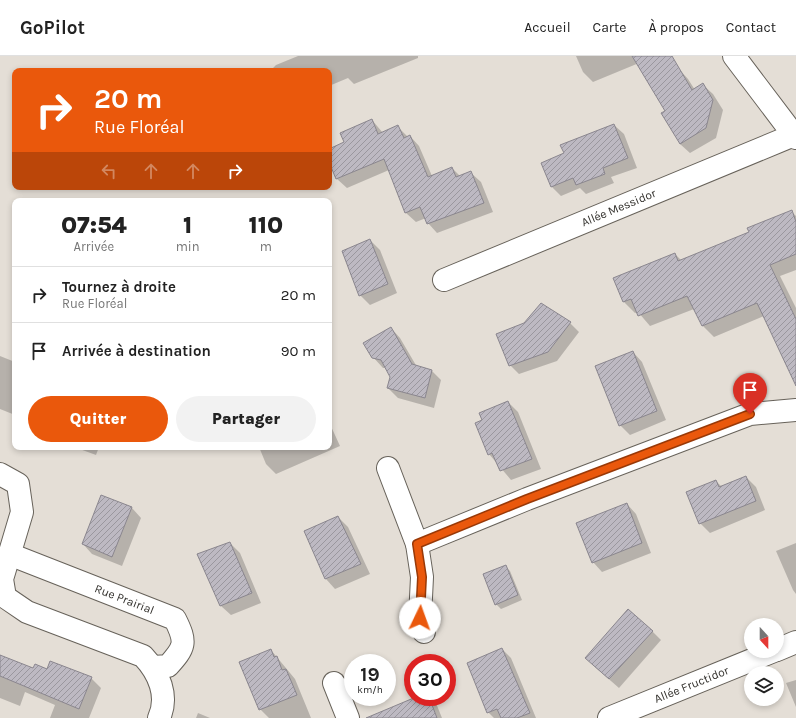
<!DOCTYPE html>
<html lang="fr">
<meta charset="utf-8">
<style>
body{margin:0;font-family:Karla,sans-serif;background:#f2f2f2;color:#222;height:100vh;display:flex;flex-direction:column;font-size:15px;white-space:nowrap}
*{box-sizing:border-box;margin:0}
p{font-size:13px;color:#767676}
.icon{flex:none;width:22px;height:22px;fill:none;stroke:currentColor;stroke-width:2;stroke-linecap:round;stroke-linejoin:round}
.map{position:relative;flex:1;overflow:hidden}
.details{position:absolute;left:12px;top:142px;width:320px;height:252px;display:flex;flex-direction:column;background:#fff;border-radius:8px;box-shadow:0 2px 6px #0003}
.details>*{flex:none}
.guide{position:absolute;left:12px;top:12px;width:320px;height:122px;border-radius:8px;box-shadow:0 2px 6px #0003;background:#ea580c;color:#fff;overflow:hidden}
.needle{width:26px;rotate:159deg}
.tools{position:absolute;left:744px;top:562px;display:grid;gap:8px}
.tools a{display:grid;place-items:center;width:40px;height:40px;border-radius:50%;background:#fff;box-shadow:0 2px 6px #0003;font-size:20px}
.speed{position:absolute;left:344px;top:598px;display:flex;gap:8px;font-size:20px;font-weight:700;text-align:center}
.speed>*{display:grid;place-content:center;width:52px;height:52px;border-radius:50%;background:#fff;box-shadow:0 2px 6px #0003;line-height:1}
.speed small{font-size:10px;font-weight:400}
.speed .limit{border:6px solid #d22;background:#fff;color:#111}
.pin{position:absolute;display:grid;place-items:center;width:34px;height:34px;color:#fff;margin:-41px -17px;border-radius:50% 50% 50% 0;rotate:-45deg;box-shadow:0 0 4px #0007}
.pin .icon{rotate:45deg}
.me{position:absolute;width:44px;margin:-22px;rotate:3deg;stroke-linejoin:round;filter:drop-shadow(0 0 3px #0008)}
.turn{display:flex;align-items:center;gap:14px;height:84px;padding:0 16px;font-size:18px}
.turn .icon{width:52px;height:52px;stroke-width:2.5}
.turn b{display:block;font-size:28px;line-height:34px}
.lanes{display:flex;align-items:center;height:38px;padding:0 16px;background:#0003;justify-content:center;gap:20px;direction:ltr}
.lanes .off{opacity:.35}
.eta{display:flex;justify-content:space-evenly;align-items:center;height:68px;text-align:center}
.eta b{font-size:24px;font-weight:800;line-height:28px}
.action{display:flex;gap:8px;margin-top:auto;padding:8px 16px}
.action a{flex:1;height:46px;border-radius:24px;background:#ea580c;color:#fff;font-size:16px;font-weight:800;line-height:46px;text-align:center}
.action a+a{background:#f2f2f2;color:#222}
ul{padding:0;list-style:none}
li{display:flex;align-items:center;gap:12px;height:56px;padding:0 16px;border-top:1px solid #e0e0e0}
li div{flex:1}
li b{display:block;font-size:15px}
li em{font-style:normal}
header{display:flex;align-items:center;gap:24px;box-sizing:border-box;height:56px;padding:0 20px;background:#fff;border-bottom:1px solid #e0e0e0}
header strong{font-size:19px}
nav{display:flex;gap:22px;margin-inline-start:auto;font-size:14px}
.map>svg:first-child{display:block}
.shadow{fill:#0003}
.building{fill:url(#building-hatch);stroke:#8a868e}
.lines{fill:none;stroke-linecap:round;stroke-linejoin:round}
.street-casing{stroke:#67625a;stroke-width:24}
.street{stroke:#fff;stroke-width:22}
.route-casing{stroke:#983908;stroke-width:10}
.route{stroke:#ea580c;stroke-width:7}
.labels{text-anchor:middle;stroke-width:3;stroke-linejoin:round;paint-order:stroke}
.street-label{font-size:12px;fill:#33312d;stroke:#e4ded6}
</style>
<header>
<strong>GoPilot</strong>
<nav><a>Accueil</a><a>Carte</a><a>À propos</a><a>Contact</a></nav>
</header>
<div class="map">
<svg width="796" height="662" viewBox="0 0 796 662">
<defs>
<pattern id="building-hatch" width="6" height="6" patternUnits="userSpaceOnUse"><rect width="6" height="6" fill="#bdb9c2"/><path d="M-1 1l2-2M0 6l6-6M5 7l2-2" fill="none" stroke="#9a979e"/></pattern>
</defs>
<rect width="100%" height="100%" fill="#e4ded6"/>
<path class="shadow" d="M298,0H418V2L354,28L348,22L329,30V15H270L276,9Z
M576,0H636L639,7L593,26L583,16Z
M679,13L688,23L695,34L703,29L713,38L723,54L716,82L690,97L680,88L666,55Z
M372,64L383,77L398,71L408,81L410,80L419,90L432,120L452,112L461,121L471,117L481,126L493,156L437,177L428,167L426,162L416,166L406,157L389,114L347,132L337,123L329,104V94L346,87Z
M614,69L624,78L637,112L611,121L614,127L586,138L580,132L561,140L552,131L542,107L565,98Z
M791,155L796,160V214L780,220L796,252V328L764,260L714,281L703,270L694,253L650,270L638,256L635,257L624,246L615,223L675,198L682,205L750,177Z
M370,184L380,194L397,237L370,249L360,239Z
M541,248L570,267L579,276L557,305L519,318L510,309L524,268Z
M391,272L400,282L417,311L431,314L441,324L434,352L398,342L388,332L391,321L386,312H383L373,301Z
M633,296L642,306L666,364L630,379L620,369Z
M0,300L15,306V359L0,353Z
M508,346L518,356L541,413L511,424L489,398Z
M329,366L340,390L276,418L266,408L259,391H329Z
M74,391H99L96,399Z
M746,421L756,431L765,454L710,477L700,467L716,425L722,431Z
M102,440L132,452L141,462L122,510L92,498L83,488Z
M627,448L636,458L651,497L602,516L593,506Z
M338,461L348,471L370,518L335,533L326,523L306,476Z
M230,487L240,497L261,547L231,559L221,550Z
M796,487V538L793,534L776,495Z
M505,510L510,515L522,544L501,553L496,548Z
M652,575L661,584L619,632L595,611Z
M502,593L511,602L536,662H494L488,656Z
M271,594L295,623L311,662H269L260,653Z
M0,600L34,614H48L91,622L101,632L89,662H50L55,649L25,636L20,650L0,642Z
M796,624V651L786,627Z
M418,641H430L436,647L442,662H393Z
M198,657L210,662H196Z"/>
<path class="building" d="M632,0H672L692,34L703,27L713,44L706,72L680,88L661,57L665,55Z
M372,63L378,78L398,69L404,82L410,79L428,121L452,111L456,121L471,115L484,147L427,168L420,151L405,157L384,103L336,123L329,106V93L344,86L340,77Z
M614,68L628,102L603,112L605,118L576,129L573,122L551,131L541,107L564,97L560,89Z
M792,154L796,166V198L770,209L796,263V330L757,247L702,270L687,240L638,260L631,243L623,246L613,222L675,197L678,205L749,176L747,172Z
M370,183L388,228L359,240L342,195Z
M541,247L571,266L548,296L509,310L496,278L524,267Z
M391,271L412,308L432,314L425,342L387,332L390,321L381,304L372,302L363,287Z
M633,295L657,355L619,370L595,310Z
M508,345L532,403L500,415L492,397L488,399L475,367L482,364L479,357Z
M746,420L756,445L699,468L686,436L716,424L719,431Z
M101,439L132,451L112,501L82,488Z
M627,447L642,487L592,507L576,467Z
M338,460L361,508L325,523L304,475Z
M230,486L252,537L220,550L197,498Z
M506,509L518,539L495,549L483,518Z
M628,553L653,575L609,623L585,602Z
M502,592L530,657L517,662H501L497,653L487,657L467,607Z
M271,593L274,601L277,600L282,614L286,613L297,639L259,654L239,606Z
M0,599L33,612L35,608L47,613L50,605L92,621L79,653L0,620Z
M416,641H429L437,662H366Z"/>
<g class="lines">
<defs>
<g id="street">
<path d="M734,0L796,82"/>
<path id="s1" d="M444,224L794,79"/>
<path d="M388,412L417,488L527,443L750,358L796,354"/>
<path d="M0,418L18,428L22,456L2,523L5,541L27,556L143,600C159,617 169,640 159,662"/>
<path d="M417,488L422,521L420,562L424,576"/>
<path id="s2" d="M9,498L175,563C187,587 185,591 168,610L154,611"/>
<path d="M777,594L796,586"/>
<path d="M334,627L348,662"/>
<path id="s3" d="M609,662L774,595"/>
</g>
</defs>
<use href="#street" class="street-casing"/>
<use href="#street" class="street"/>
</g>
<g class="lines">
<defs>
<path id="route" d="M420,562L422,521L417,488L527,443L750,358"/>
</defs>
<use href="#route" class="route-casing"/>
<use href="#route" class="route"/>
</g>
<g class="labels">
<g class="street-label">
<text dy="4" stroke="none"><textPath href="#s1" startOffset="189">Allée Messidor</textPath></text>
<text dy="4" stroke="none"><textPath href="#s2" startOffset="124">Rue Prairial</textPath></text>
<text dy="4" stroke="none"><textPath href="#s3" startOffset="89">Allée Fructidor</textPath></text>
</g>
</g>
</svg>
<div class="tools">
<a><svg class="needle" viewBox="-14 -14 28 28"><path d="M0-13l5 13h-10z" fill="#e53935"/><path d="M0 13l5-13h-10z" fill="#767676"/></svg></a>
<a><svg class="icon" aria-label="layers" viewBox="0 0 24 24"><path d="M12 4l9 5-9 5-9-5zM3 14l9 5 9-5"/></svg></a>
</div>
<div class="speed"><div>19<small>km/h</small></div><div class="limit">30</div></div>
<div class="pin" style="left:750px;top:358px;background:#d93025"><svg class="icon" aria-label="arrive" viewBox="0 0 24 24"><path d="M6 21V4h12l-3 4 3 4H6"/></svg></div>
<svg class="me" style="left:420px;top:562px" viewBox="-20 -20 40 40"><circle r="19" fill="#fff"/><path d="M0-13L10 11 0 6-10 11z" fill="#ea580c"/></svg>
<div class="guide">
<div class="turn"><svg class="icon" aria-label="right" viewBox="0 0 24 24"><path d="M7 20v-9h11M14 6l5 5-5 5"/></svg><div><b>20 m</b>Rue Floréal</div></div>
<div class="lanes"><svg class="icon off" aria-label="left" viewBox="0 0 24 24"><path d="M17 20v-9H6M10 6l-5 5 5 5"/></svg><svg class="icon off" aria-label="ahead" viewBox="0 0 24 24"><path d="M12 20V5M6 11l6-6 6 6"/></svg><svg class="icon off" aria-label="ahead" viewBox="0 0 24 24"><path d="M12 20V5M6 11l6-6 6 6"/></svg><svg class="icon" aria-label="right" viewBox="0 0 24 24"><path d="M7 20v-9h11M14 6l5 5-5 5"/></svg></div>
</div>
<section class="details">
<div class="eta">
<div><b>07:54</b><p>Arrivée</p></div>
<div><b>1</b><p>min</p></div>
<div><b>110</b><p>m</p></div>
</div>
<ul>
<li><svg class="icon" aria-label="right" viewBox="0 0 24 24"><path d="M7 20v-9h11M14 6l5 5-5 5"/></svg><div><b>Tournez à droite</b><p>Rue Floréal</p></div><em>20 m</em></li>
<li><svg class="icon" aria-label="arrive" viewBox="0 0 24 24"><path d="M6 21V4h12l-3 4 3 4H6"/></svg><div><b>Arrivée à destination</b></div><em>90 m</em></li>
</ul>
<div class="action"><a>Quitter</a><a>Partager</a></div>
</section>
</div>
